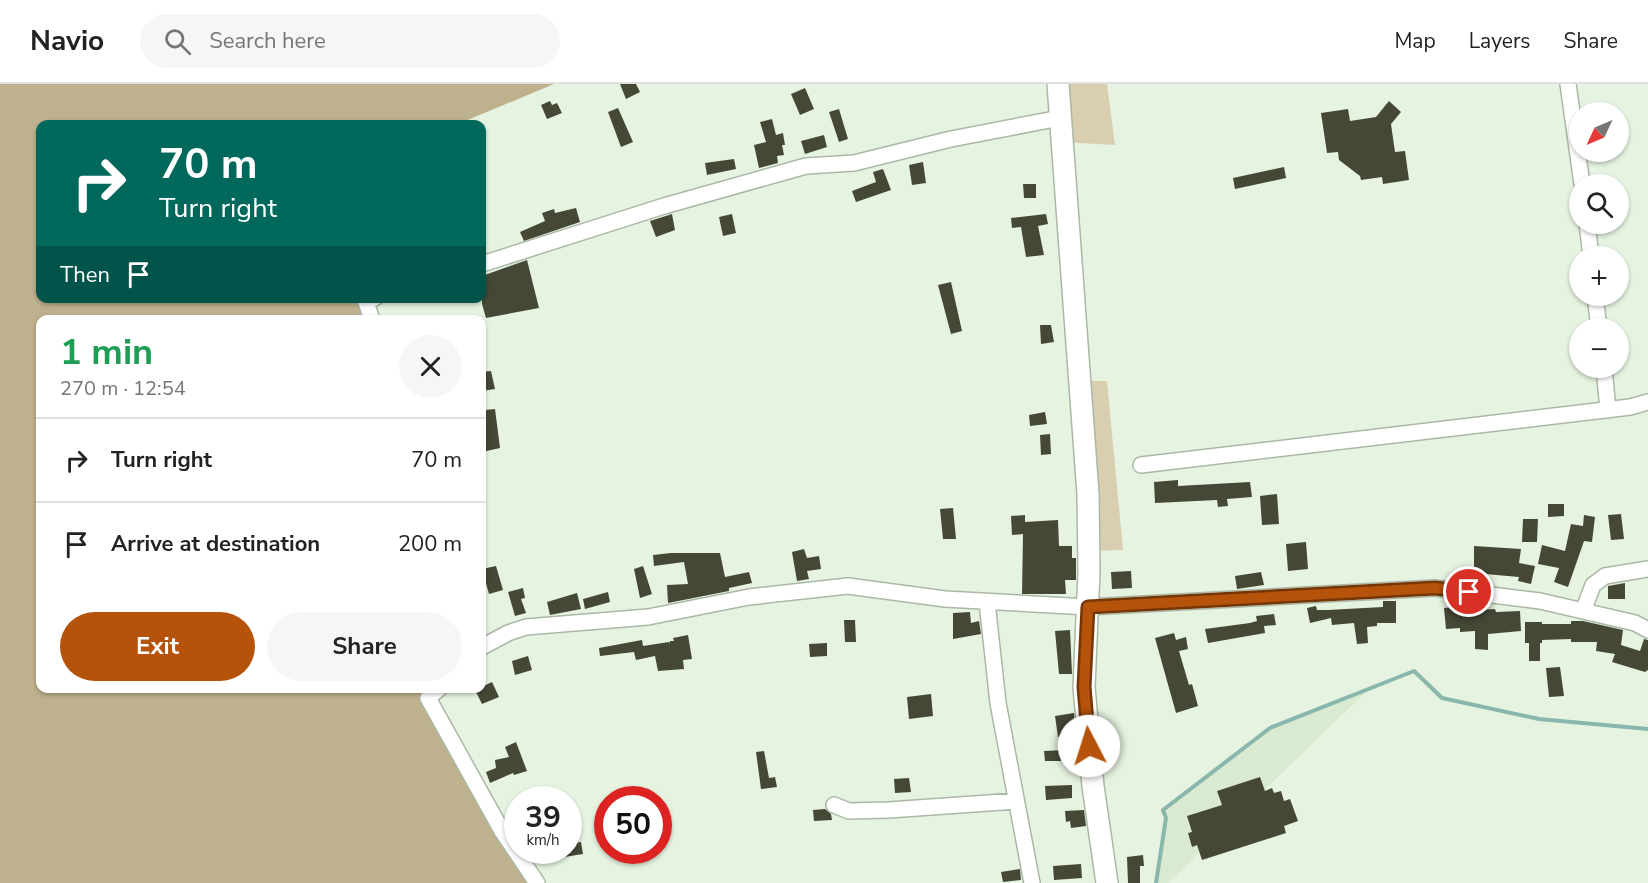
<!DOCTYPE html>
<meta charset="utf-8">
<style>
body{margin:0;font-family:"Nunito Sans",sans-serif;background:#f6f6f6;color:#222;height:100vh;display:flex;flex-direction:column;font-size:22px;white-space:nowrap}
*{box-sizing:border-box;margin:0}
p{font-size:20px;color:#767676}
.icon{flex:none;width:33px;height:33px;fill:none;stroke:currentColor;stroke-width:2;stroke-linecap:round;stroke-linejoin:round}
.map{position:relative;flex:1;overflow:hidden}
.sheet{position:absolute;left:36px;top:231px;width:450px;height:378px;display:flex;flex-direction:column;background:#fff;border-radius:12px;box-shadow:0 2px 4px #0004}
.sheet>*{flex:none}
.banner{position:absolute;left:36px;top:36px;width:450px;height:183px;border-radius:12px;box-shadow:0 2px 4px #0004;background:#00695c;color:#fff;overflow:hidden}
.needle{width:39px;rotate:226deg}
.fabs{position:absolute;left:1569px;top:18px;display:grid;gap:12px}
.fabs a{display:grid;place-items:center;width:60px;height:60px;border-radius:50%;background:#fff;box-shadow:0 2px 4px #0004;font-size:30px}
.speed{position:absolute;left:504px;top:702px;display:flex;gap:12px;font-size:30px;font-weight:700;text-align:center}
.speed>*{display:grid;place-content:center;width:78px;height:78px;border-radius:50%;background:#fff;box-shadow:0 2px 4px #0004;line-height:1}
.speed small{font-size:15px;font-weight:400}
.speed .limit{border:9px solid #d22;background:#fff;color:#111}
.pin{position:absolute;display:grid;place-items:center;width:51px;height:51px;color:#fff;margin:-26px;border:3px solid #fff;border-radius:50%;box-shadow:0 2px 6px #0007}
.me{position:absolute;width:66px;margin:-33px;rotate:355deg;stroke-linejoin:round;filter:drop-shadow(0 0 4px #0008)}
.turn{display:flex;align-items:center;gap:21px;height:126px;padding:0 24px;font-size:27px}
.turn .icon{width:78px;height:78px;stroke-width:2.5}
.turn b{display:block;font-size:42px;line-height:51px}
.then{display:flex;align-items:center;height:57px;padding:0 24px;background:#0003;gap:12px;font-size:22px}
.round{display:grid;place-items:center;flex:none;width:63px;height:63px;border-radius:32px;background:#f6f6f6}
.head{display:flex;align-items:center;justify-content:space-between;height:102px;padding:0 24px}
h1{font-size:36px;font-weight:700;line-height:45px;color:#1e9e55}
.button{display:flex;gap:12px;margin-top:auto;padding:12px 24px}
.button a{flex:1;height:69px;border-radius:36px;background:#b45309;color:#fff;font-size:24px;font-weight:700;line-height:69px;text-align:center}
.button a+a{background:#f6f6f6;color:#222}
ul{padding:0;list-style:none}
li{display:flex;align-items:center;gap:18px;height:84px;padding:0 24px;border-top:2px solid #e0e0e0}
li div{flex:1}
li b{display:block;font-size:22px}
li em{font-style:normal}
header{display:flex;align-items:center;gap:36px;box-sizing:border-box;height:84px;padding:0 30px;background:#fff;border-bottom:2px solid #e0e0e0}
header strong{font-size:28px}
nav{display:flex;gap:33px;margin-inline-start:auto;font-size:21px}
.search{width:420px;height:54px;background:#f6f6f6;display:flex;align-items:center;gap:15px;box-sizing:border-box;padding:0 21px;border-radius:33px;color:#767676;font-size:22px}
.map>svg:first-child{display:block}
.built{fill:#d9ead1}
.green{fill:#d9ceb0}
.forest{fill:#beb18d}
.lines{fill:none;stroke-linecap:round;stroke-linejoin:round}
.stream{stroke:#89b7ad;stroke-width:4}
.building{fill:#464836}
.street-casing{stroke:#abb8a5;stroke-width:18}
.secondary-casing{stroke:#abb8a5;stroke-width:24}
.street{stroke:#fff;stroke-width:15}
.secondary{stroke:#fff;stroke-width:21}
.route-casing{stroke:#753606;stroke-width:15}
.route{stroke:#b45309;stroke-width:10}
</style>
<header>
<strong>Navio</strong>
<div class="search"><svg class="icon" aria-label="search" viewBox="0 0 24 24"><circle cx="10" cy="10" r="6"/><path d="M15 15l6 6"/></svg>Search here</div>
<nav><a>Map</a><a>Layers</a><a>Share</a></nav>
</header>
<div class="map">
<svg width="1648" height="799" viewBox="0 0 1648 799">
<rect width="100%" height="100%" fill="#e6f3e0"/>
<path class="built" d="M1370,604L1168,799H1156L1166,734L1163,726L1270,644Z"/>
<path class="green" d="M1058,0H1107L1115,61L1062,58Z
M1079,297H1107L1123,466L1089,467Z"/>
<path class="forest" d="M0,0H554L458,40H40V214L365,215L372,235L40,236V604L440,605L428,614L537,799H0Z"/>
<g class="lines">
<path class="stream" d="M1156,799L1166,734L1163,726L1270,644L1414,587L1442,614L1539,635L1648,645"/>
</g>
<path class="building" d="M620,0H636L640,8L626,15Z
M805,4L814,25L800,31L791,10Z
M550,17L552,21L557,19L562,29L547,35L541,21Z
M1389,17L1401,28L1391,40L1395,68L1405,67L1409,96L1383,100L1382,93L1361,96L1360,92L1339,76L1338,68L1327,69L1321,29L1348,25L1350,37L1376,33Z
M618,24L633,58L621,63L608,28Z
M839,25L848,55L839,58L829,28Z
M772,35L776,51L783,49L785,61H782L784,71L777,72L778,79L759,84L754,61L766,58L760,38Z
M824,51L827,63L805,70L801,57Z
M734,75L736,85L707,91L705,79Z
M923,78L926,99L912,101L909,81Z
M1284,83L1286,94L1235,105L1233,94Z
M883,85L891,106L856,118L852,107L876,98L873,88Z
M1023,100H1036V114H1024Z
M576,124L580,138L524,157L520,148L545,137L542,129L554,125L555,129Z
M672,130L675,146L656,153L650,137Z
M732,130L736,149L723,152L719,133Z
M1046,130L1048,140L1038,142L1044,171L1026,173L1021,143L1012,144L1011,134Z
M527,176L539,224L486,234L482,220V192Z
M951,198L962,247L951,250L938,201Z
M1040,241H1051L1054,258L1041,260Z
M491,287L495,305L482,307V288Z
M495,325L500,364L482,368V356L485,355L482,341L486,340L485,326Z
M1045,328L1047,340L1030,342L1029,331Z
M1050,350L1051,370L1041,371L1040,351Z
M1178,396V402L1250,398L1252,413L1227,415L1228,422L1218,423L1217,416L1155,419L1154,398Z
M1277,410L1279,440L1262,441L1260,412Z
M1548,420H1564V432L1548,433Z
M953,424L956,455H943L940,425Z
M1621,430L1624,455L1611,456L1608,431Z
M1025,431V438L1058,436L1059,462H1072V474H1076V496H1065L1066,510H1022L1023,450L1012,451L1011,432Z
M1584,431L1595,433L1592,458L1584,457L1568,503L1554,498L1559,484L1538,480L1542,461L1565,467L1571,440L1583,442Z
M1523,435H1538L1537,458H1522Z
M1306,458L1308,485L1288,487L1286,460Z
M1474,462L1521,465L1519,479L1535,482L1531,500L1518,497L1519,493L1474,489Z
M804,465L807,474L819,472L821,485L807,487L809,495L797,497L792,468Z
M671,469H720L725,493L749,488L752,499L729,504V507L668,519L667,501L688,500L684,478L654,482L653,471Z
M496,482L503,506L489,510L482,485Z
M643,482L652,510L640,514L634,485Z
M1131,487L1132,504L1112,505L1111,488Z
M1261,488L1264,501L1237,505L1235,492Z
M1625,499V515H1608V502Z
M523,504L525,514L521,515L526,529L515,532L508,508Z
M608,508L610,518L585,525L583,515Z
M577,509L581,525L550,531L547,518Z
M1383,517H1396V539H1377V542L1367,543L1368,559L1357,560L1354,539L1332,541L1331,534L1310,539L1307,524L1316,522L1317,526H1328L1383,523Z
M1457,523V527L1495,525L1496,528L1520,527L1521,547L1488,550V566L1475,565V547L1460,548V544L1446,545L1444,524Z
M970,528L971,539L979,537L981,550L953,555V529Z
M1274,530L1276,541L1264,542L1265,549L1208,559L1205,545L1250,539L1257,537L1256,532Z
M844,536H855L856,558H845Z
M1571,537H1583L1623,546L1621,561L1640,567L1644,555L1648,556V586L1645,588L1612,578L1615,570L1596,567L1597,558H1571V555L1542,556V559H1540V577H1529V559H1525V538H1542V540H1571Z
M1070,546L1072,590H1059L1055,547Z
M1174,549L1176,556L1186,553L1188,565L1179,567L1189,601L1192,600L1198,622L1176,629L1155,554Z
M688,551L692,575L683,576L684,585L658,587L655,572L636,576L634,568L600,572L599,564L642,556L643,562L669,558V560L670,557H674L673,554Z
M827,559V572L810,573L809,560Z
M528,572L532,586L515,591L512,577Z
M1560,583L1564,612L1549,613L1546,584Z
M492,598L499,613L482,620L475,606Z
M931,610L933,632L909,635L907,613Z
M1074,629L1076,650L1058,653L1055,632Z
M516,658L527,687L514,691L513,689L490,699L486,688L496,684L495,676L509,673L505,663Z
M1065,666L1066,677H1045L1044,667Z
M764,667L769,694L775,693L777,703L761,705L756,668Z
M1260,693L1265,707L1272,704L1274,709L1281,707L1284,717L1290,715L1298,737L1284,742L1286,749L1202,776L1197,761L1192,763L1188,749L1192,748L1187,732L1222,721L1217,707Z
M909,694L911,708L895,709L894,695Z
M1072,701V714L1046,716L1045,702Z
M825,725L831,730L832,736L814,737L813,726Z
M1084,726L1086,742L1071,744L1070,737L1066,738L1065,727Z
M581,758L583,770L540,777L537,766H568V760Z
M1143,771L1144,782H1140V799H1128L1127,773Z
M1081,780L1082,794L1054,796L1053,782Z
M1020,785L1021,796L1003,798L1001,788Z"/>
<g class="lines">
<defs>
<path id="street" d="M1568,0L1582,100
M1587,140L1591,172
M482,180L664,122L806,82L854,79L951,55L1060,34
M1595,212L1599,244
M372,236L366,218L375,214
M1604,284L1608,326
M1141,381L1630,323L1648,318
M987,518L998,619L1032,799
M1583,527L1593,501L1605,492L1648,485
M482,563L508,549L526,543L648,533L749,513L848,502L945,515L1088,523L1435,504L1540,517L1635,539L1648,546
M440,604L428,614L502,747L537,799
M834,721L849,727L889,726L1016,717"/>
<path id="secondary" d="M1058,0L1088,410L1089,487L1084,603L1093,702L1107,799"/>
</defs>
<use href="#street" class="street-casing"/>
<use href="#secondary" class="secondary-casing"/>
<use href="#street" class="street"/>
<use href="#secondary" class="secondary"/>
</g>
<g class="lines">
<defs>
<path id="route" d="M1089,662L1084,603L1088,523L1435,504L1469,508"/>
</defs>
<use href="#route" class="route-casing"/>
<use href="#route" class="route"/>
</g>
</svg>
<div class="fabs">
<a><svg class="needle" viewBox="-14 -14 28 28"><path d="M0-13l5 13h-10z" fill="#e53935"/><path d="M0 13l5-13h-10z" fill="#767676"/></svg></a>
<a><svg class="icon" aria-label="search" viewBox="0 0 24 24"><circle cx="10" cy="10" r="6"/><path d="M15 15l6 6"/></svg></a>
<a>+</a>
<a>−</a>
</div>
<div class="speed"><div>39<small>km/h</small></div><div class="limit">50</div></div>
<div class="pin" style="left:1469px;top:508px;background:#d93025"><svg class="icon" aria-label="arrive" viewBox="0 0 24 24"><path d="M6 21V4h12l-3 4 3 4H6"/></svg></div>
<svg class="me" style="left:1089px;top:662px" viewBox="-20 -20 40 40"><circle r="19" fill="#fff"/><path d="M0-13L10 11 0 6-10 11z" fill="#b45309"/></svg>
<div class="banner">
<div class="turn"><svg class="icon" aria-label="right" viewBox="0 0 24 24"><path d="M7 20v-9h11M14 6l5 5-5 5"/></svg><div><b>70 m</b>Turn right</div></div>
<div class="then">Then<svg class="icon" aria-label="arrive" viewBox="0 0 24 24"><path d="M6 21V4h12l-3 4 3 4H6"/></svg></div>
</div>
<section class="sheet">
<div class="head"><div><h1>1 min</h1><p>270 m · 12:54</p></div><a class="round"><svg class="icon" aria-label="close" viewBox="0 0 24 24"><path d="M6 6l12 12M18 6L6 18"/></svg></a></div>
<ul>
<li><svg class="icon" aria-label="right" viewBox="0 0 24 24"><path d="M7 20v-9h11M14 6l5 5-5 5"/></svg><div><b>Turn right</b></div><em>70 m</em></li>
<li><svg class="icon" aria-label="arrive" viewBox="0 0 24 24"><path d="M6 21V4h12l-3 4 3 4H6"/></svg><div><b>Arrive at destination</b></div><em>200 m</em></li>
</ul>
<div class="button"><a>Exit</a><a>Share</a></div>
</section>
</div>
